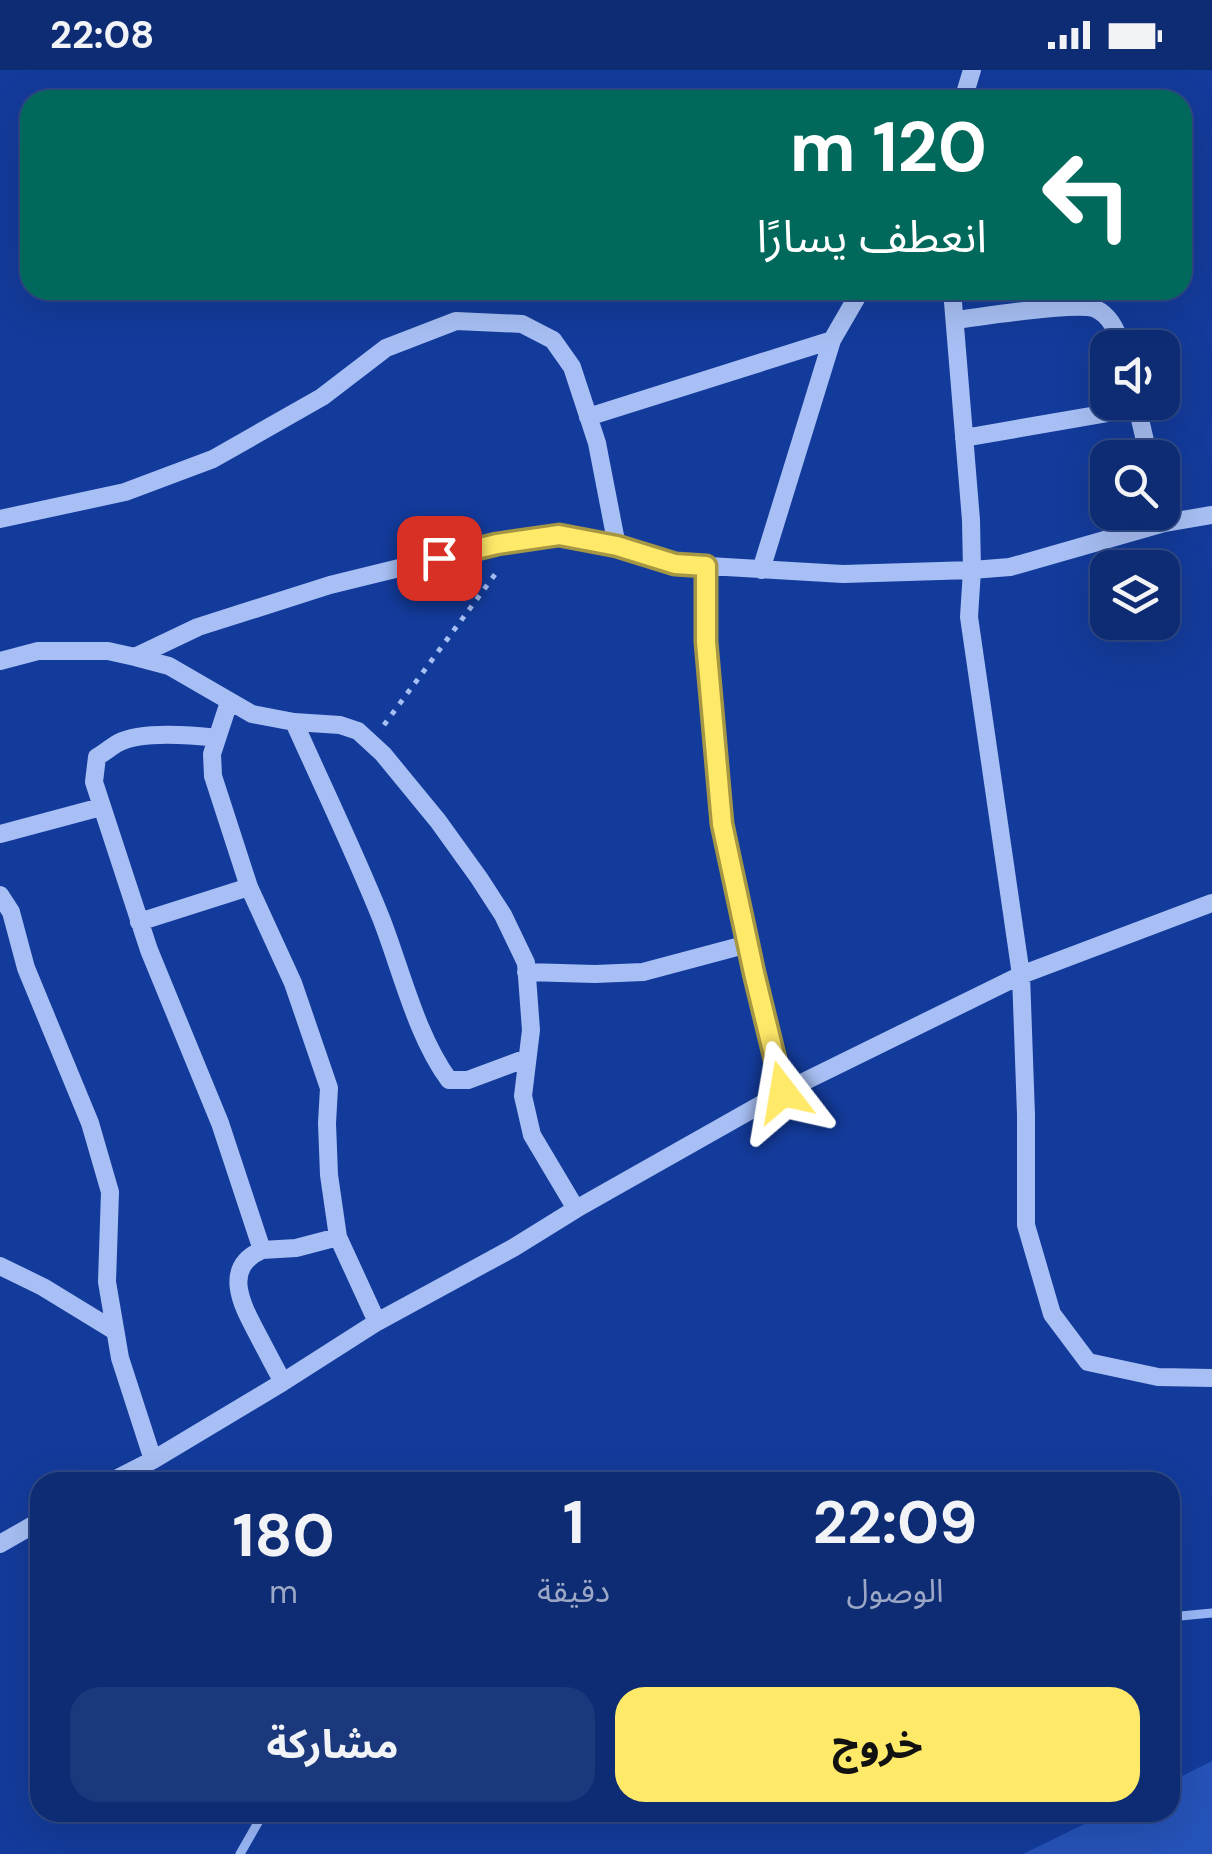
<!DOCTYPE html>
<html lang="ar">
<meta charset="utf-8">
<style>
body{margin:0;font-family:"DM Sans","Noto Sans Arabic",sans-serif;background:#1c387c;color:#f1f3f6;direction:rtl;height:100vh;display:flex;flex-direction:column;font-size:38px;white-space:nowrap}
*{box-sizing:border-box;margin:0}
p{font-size:32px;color:#9ba7c5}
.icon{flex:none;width:55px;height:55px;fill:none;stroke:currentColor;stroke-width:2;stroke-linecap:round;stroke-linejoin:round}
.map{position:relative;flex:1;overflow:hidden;direction:ltr}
.drawer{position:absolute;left:30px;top:1402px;width:1150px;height:350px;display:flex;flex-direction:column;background:#0e2c74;border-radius:30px;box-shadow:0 10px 40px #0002,0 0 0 2px #2e4886;direction:rtl}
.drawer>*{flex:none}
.hud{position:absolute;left:20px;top:20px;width:1172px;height:210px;border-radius:30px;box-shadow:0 10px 40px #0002,0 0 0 2px #2e4886;direction:rtl;background:#00695c;color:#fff;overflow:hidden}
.controls{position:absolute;left:1090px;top:260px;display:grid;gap:20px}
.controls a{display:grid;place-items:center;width:90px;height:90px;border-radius:20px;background:#0e2c74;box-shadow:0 10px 40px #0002,0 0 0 2px #2e4886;font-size:50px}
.pin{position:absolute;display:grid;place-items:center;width:85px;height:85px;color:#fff;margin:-42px;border-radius:20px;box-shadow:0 5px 15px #0006}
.me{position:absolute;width:110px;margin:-55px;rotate:346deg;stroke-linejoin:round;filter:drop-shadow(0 0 8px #0008)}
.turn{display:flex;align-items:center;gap:35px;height:210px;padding:0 40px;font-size:45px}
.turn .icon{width:130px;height:130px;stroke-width:2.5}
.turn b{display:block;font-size:70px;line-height:85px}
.eta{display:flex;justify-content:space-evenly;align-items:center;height:170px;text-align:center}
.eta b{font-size:60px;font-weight:700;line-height:70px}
.primary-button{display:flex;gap:20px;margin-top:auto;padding:20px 40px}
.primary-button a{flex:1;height:115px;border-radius:30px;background:#ffe969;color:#111;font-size:40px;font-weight:700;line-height:115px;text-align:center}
.primary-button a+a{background:#1c387c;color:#f1f3f6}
.status{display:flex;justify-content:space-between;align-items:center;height:70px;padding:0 50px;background:#0e2c74;direction:ltr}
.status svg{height:28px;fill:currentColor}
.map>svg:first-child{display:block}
.green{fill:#2653b9}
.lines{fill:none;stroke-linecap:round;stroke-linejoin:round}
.stream{stroke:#99b7f7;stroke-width:9}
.path{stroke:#a7bff4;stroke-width:5;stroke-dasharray:5 8;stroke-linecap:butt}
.minor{stroke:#a7bff4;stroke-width:18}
.route-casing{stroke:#a69744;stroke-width:25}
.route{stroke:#ffe969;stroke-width:18}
</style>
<div class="status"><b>22:08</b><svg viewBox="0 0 49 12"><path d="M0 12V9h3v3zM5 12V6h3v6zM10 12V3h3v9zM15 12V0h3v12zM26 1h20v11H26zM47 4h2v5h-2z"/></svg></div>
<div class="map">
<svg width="1212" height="1784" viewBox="0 0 1212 1784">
<rect width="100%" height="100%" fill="#133b9b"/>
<path class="green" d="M1212,1691V1784H1023L1107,1743L1170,1742V1712Z"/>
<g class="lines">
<path class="stream" d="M729,1412H736
M1170,1547L1212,1543
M240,1784L264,1742"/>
<path class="path" d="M384,655L499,499"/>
<path class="minor" d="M963,30L972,0
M952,220L971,450L972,500L969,547L1021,905L1026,1045V1155L1052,1244L1088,1292L1158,1307L1212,1308
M955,250C981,247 1078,231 1096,239C1111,246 1118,263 1122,278
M1136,332L1149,388
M588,347L832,270
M964,368L1137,338
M0,449L125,422L213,389L322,327L386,278L456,251L522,254L553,270L572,297L597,373L617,476
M706,496V572L722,754L753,903L783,1022
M761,500L832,270L861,220
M135,587L198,557L330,515L497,474L559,465L617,476L675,494L843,504L972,500L1010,497L1164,453L1212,445
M0,591L38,581H108L135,587L169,596L252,644L294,652L340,655L358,661L383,684L438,751L479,808L503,845L526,893L531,960L523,1026L532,1065L576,1139
M229,632L212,684L213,706L249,817L293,913L329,1018L327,1053L329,1105L338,1167L377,1252
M294,652C323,717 354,781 381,848C401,899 416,965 449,1010H468L527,988
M217,668C191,665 141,661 118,673C111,677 104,683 97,687L94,712L149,880L220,1053L262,1180L296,1178L338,1167
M0,764L101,737
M0,825L11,842L26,898L90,1053L110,1122L107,1212L120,1288L153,1390
M139,852L249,817
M526,902L595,904L643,902L748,874
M262,1180C219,1199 245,1240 260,1269C268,1284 275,1298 283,1312
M0,1196L43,1217L115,1261
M110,1412L153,1390L283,1312L377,1252L513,1178L576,1139L783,1022L1021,905L1212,833
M0,1474L40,1451"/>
</g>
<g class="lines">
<defs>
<path id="route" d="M439,488L497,474L559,465L617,476L675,494L706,496V572L722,754L754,903L783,1022"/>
</defs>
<use href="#route" class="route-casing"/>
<use href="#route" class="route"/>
</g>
</svg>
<div class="controls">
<a><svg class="icon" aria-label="sound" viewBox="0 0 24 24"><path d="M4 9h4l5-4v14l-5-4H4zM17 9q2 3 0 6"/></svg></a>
<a><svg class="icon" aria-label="search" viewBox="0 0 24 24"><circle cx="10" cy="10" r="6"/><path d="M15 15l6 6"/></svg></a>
<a><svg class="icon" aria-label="layers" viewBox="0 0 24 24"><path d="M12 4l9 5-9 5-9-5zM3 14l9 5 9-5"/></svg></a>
</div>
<div class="pin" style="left:439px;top:488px;background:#d93025"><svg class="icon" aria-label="arrive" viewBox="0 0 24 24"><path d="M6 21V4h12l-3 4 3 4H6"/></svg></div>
<svg class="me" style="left:783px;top:1022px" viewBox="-20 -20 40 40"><path d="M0-17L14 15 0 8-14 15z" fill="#ffe969" stroke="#fff" stroke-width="4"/></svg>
<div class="hud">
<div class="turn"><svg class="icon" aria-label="left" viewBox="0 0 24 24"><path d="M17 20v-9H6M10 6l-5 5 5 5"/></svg><div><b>120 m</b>انعطف يسارًا</div></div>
</div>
<section class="drawer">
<div class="eta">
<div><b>22:09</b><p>الوصول</p></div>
<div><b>1</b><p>دقيقة</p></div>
<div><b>180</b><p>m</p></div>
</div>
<div class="primary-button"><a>خروج</a><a>مشاركة</a></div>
</section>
</div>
